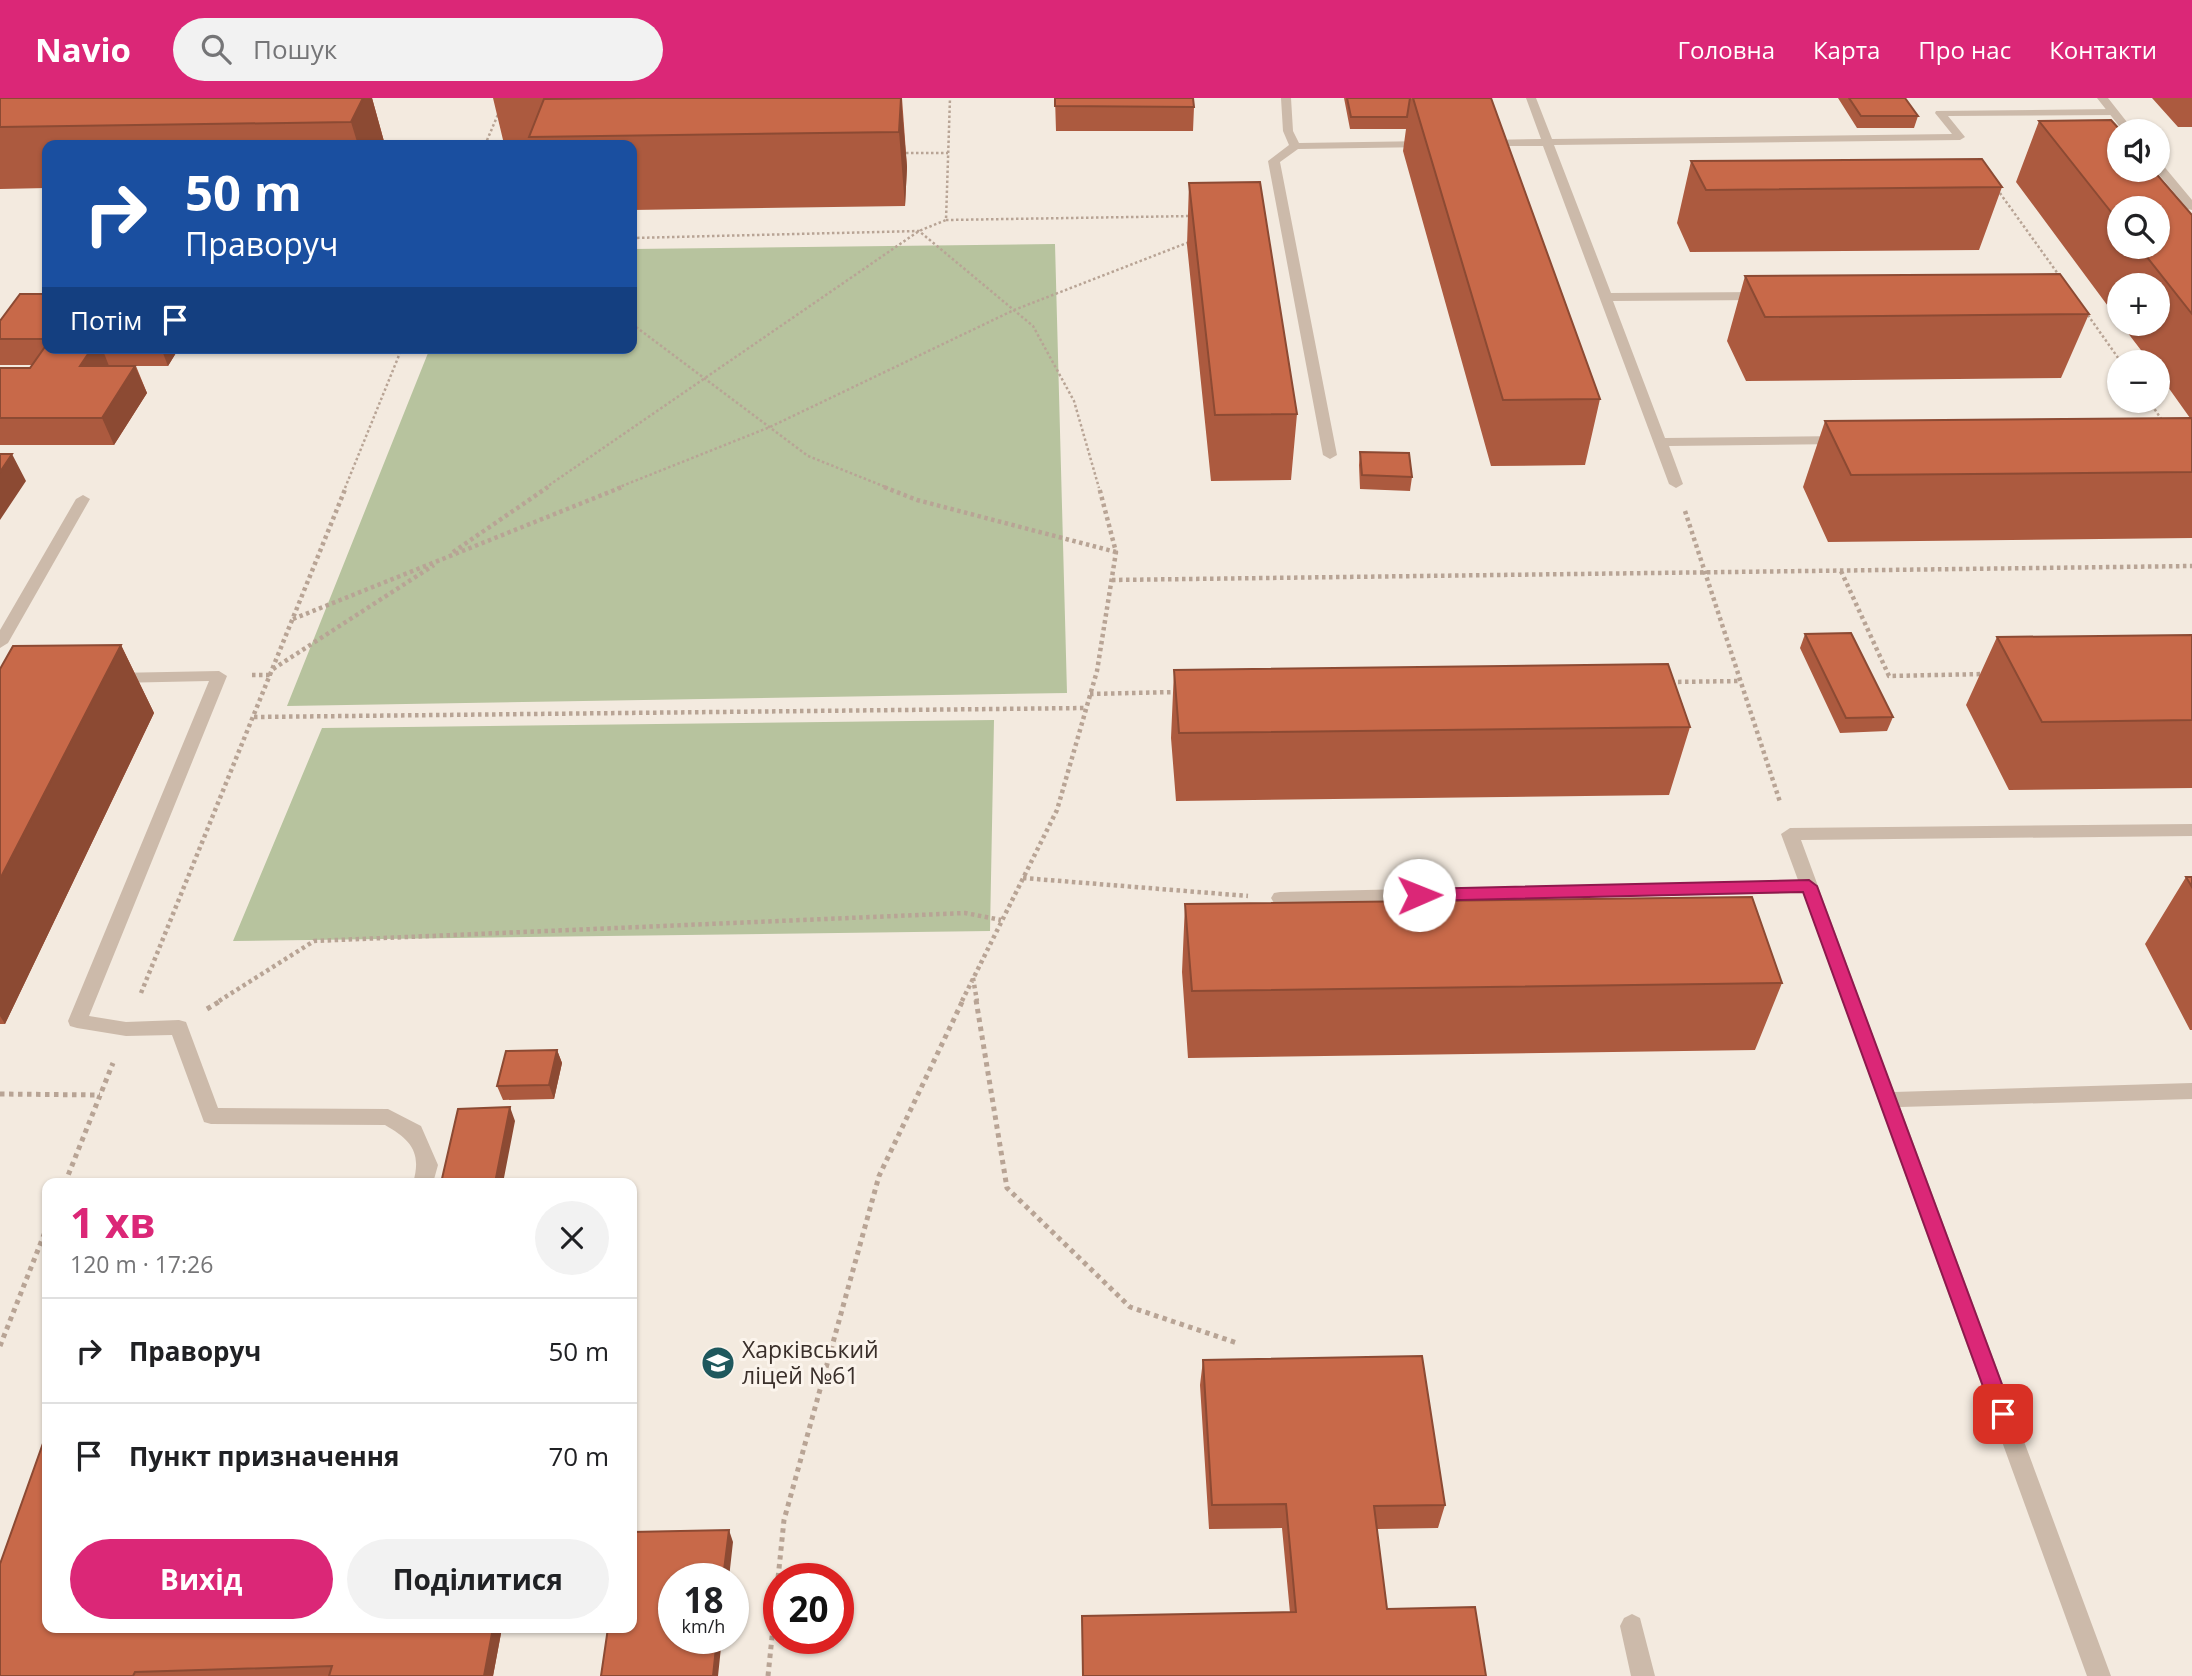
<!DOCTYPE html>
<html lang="uk">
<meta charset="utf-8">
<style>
body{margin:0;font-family:"Open Sans",sans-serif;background:#f2f2f2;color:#202124;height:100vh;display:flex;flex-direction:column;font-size:26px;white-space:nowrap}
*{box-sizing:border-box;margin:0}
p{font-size:23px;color:#757577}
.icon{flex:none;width:38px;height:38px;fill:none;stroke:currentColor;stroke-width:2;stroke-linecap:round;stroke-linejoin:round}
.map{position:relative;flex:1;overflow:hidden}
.sheet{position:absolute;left:42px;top:1080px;width:595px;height:455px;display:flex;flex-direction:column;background:#fff;border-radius:14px;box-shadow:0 2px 5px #0004}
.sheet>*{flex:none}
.hud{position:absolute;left:42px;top:42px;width:595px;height:214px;border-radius:14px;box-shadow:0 2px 5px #0004;background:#1a4fa0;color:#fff;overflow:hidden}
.controls{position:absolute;left:2107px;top:21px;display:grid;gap:14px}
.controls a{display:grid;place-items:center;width:63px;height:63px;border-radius:50%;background:#fff;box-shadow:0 2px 5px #0004;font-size:35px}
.speed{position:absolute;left:658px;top:1465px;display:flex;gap:14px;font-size:35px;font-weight:700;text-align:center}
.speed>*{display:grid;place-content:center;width:91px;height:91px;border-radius:50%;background:#fff;box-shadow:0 2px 5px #0004;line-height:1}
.speed small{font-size:18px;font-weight:400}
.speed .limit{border:10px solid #d22;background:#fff;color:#111}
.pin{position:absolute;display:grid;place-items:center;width:60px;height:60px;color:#fff;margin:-30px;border-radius:14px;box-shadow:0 4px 10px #0006}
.me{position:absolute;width:77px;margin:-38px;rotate:89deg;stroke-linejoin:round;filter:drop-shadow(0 0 5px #0008)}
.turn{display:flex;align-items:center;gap:24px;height:147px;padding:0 28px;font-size:32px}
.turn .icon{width:91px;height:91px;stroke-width:2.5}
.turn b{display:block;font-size:49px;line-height:60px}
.then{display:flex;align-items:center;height:66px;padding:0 28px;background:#0003;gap:14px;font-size:26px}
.round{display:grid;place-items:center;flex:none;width:74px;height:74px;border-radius:37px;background:#f2f2f2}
.summary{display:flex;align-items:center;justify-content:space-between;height:119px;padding:0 28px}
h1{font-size:42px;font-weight:700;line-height:52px;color:#db2777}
.primary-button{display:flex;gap:14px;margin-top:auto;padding:14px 28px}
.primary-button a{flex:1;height:80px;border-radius:42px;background:#db2777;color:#fff;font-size:28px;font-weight:700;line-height:80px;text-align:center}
.primary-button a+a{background:#f2f2f2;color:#202124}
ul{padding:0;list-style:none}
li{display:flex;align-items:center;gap:21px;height:105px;padding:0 28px;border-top:2px solid #e0e0e0}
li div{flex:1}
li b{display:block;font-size:26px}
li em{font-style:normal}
header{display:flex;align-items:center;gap:42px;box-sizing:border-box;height:98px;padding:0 35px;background:#db2777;color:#fff}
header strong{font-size:33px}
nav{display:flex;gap:38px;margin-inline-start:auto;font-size:24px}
.search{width:490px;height:63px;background:#f2f2f2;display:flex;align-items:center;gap:18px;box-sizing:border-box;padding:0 24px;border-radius:38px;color:#757577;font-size:26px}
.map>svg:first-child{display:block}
.green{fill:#b7c39e}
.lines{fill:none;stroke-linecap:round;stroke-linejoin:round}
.path-far2{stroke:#b8a495;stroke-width:2.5;stroke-dasharray:2.5 2.5;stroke-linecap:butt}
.path-far1{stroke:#b8a495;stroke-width:4.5;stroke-dasharray:3.5 3.5;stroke-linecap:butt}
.path{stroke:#b8a495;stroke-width:5;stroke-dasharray:4.5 4.5;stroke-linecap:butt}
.lane{fill:#ccbaaa;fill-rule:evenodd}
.street{fill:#ccbaaa;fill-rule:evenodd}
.wall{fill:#ac5a3f;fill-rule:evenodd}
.shaded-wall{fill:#8c4a33}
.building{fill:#c86949;stroke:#8c4a33;stroke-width:2}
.route{fill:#db2777;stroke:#8e194d;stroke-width:2}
.labels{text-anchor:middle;stroke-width:6;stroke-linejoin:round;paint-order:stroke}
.near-poi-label{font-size:23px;fill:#3a2f2a;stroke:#fbf4ec;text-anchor:start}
</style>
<header>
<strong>Navio</strong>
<div class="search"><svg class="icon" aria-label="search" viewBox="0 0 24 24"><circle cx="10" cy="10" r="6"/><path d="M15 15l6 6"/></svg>Пошук</div>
<nav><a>Головна</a><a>Карта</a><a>Про нас</a><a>Контакти</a></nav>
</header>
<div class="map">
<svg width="2192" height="1578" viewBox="0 0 2192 1578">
<rect width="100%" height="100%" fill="#f3eadf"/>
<path class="green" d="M1055,146L1067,595L287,608L430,250H632V151Z
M994,622L990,833L233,843L322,630Z"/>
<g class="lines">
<path class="path-far2" d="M485,47L499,14
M901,55H948
M1997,91L2061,180
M946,122L1193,118
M632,140L919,133L1033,228L1074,303L1099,390
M2085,213L2121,264
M632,226L808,358L888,390
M2149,303L2164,325
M345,390L402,250
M545,390L919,133L946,122L950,0
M617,390L770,329L1014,212L1192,143"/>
<path class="path-far1" d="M884,389L917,402L1116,454
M1685,413L1780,704
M453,454L548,389
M1841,473L1889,578L1985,576
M1112,482L2192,468
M293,521L622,389
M273,571L434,467
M252,577H271
M1671,584L1740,583
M1090,596L1176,594
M254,619L1086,610
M1023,780L1248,798
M973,880L977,903
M141,895L346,389
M219,903L314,843L965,815L1001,822
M962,903L1057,712L1097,573L1116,454L1099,389"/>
<path class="path" d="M976,902L1007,1090L1130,1209L1237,1245
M207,911L222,902
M0,996L100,997
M65,1085L113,965
M0,1248L47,1129
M768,1578L784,1422L879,1078L963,902"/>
<path class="lane" d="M1281,0H1291L1293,33L1299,45L1428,43L1434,46L1428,49L1298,51L1280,64L1337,357L1330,361L1323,357L1268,63L1289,47L1283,33Z
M1526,0H1536L1552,41L1952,36L1935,15L1936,13L2113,11L2118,14L2113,17L1948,18L1965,39L1960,42L1554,47L1611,195L1763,194L1769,198L1763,202L1613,203L1665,340L1842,338L1849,342L1842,346L1669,348L1683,386L1676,390L1669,386L1543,48H1484L1478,45L1484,42L1541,41Z
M83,397L90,401L8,545L0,550V532L76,401Z
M219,573L227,578L89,918L126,924L179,922L186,924L218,1010L388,1011L421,1028L438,1067L433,1085H413C422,1054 411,1042 385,1027L211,1026L204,1024L172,937L126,938L77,930L70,928L68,923L209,583L115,585L107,580L115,575Z
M2192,726V738L1801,742L1894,994L2192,985V1001L1900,1009L2111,1578H2087L1803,795L1280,806L1274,805L1271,800L1274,795L1280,794L1798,782L1781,736L1790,730Z
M1632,1516L1640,1520L1655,1578H1631L1620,1528L1624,1520Z"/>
<path class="street" d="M2097,0H2108L2134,33H2123Z
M2158,65L2162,66L2192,102V112L2188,111L2155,72H2158Z"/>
</g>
<path class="wall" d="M0,0H372L385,47H47V90L0,91Z
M493,0H902L907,69L905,108L632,112V47L504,46Z
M1055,0L1194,9L1193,33H1056Z
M1344,0H1491L1600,301L1585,367L1491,368L1403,53L1406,31H1350Z
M1838,0H1905L1918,18L1914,30H1857Z
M2152,0H2192V29H2178Z
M2039,23L2192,117V440L1828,444L1803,389L1825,323L2190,320L2158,275V264H2150L2121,226H2158V187H2119V223L2016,84ZM2119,110L2158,149H2119Z
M1691,63L2002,89L1979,152L1690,154L1677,125Z
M1189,85L1297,316L1291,382L1211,383L1187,147Z
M1745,178L2089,216L2061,280L1746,283L1727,243Z
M47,196V250H179L168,268H136L147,295L114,347H0V270H30L32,267H0V223Z
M1360,354L1412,379L1410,393L1360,391L1359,367Z
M1805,536L1893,619L1887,633L1840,635L1800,550Z
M2192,537V690L2009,692L1966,607L1997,539Z
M121,547L154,615L5,926H0V571Z
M1174,572L1690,629L1669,697L1176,703L1171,640Z
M2186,779H2192V932H2190L2145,846Z
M1185,806L1782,885L1755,952L1188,960L1182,874Z
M557,952L562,965L554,1001L503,1002L497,988Z
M1203,1262L1445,1407L1438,1430L1377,1431L1387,1511L1290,1515L1282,1430L1209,1431L1200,1287Z
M47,1530H502L493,1578H0Z"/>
<path class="shaded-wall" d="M363,0H372L385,47H358L351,24Z
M901,0L907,69L905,108L899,34Z
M92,250H102L109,268H80Z
M161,250H179L168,268Z
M135,268L147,295L114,347L102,320Z
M12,356L26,383L0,422V374Z
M121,547L154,615L5,926L0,918V781Z
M557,952L562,965L554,1001L549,987Z
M510,1009L515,1023L503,1085H495Z
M729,1432L733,1444L729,1480H723Z
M493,1530H502L493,1578H484Z
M717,1540H722L718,1578H713Z"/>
<path class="building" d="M0,0H363L351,24L0,29Z
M639,0H901L899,34L529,39L544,1Z
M1055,0H1193L1194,9L1055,8Z
M1347,0H1410L1407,19H1351Z
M1413,0H1491L1600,301L1503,302Z
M1849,0H1905L1918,18H1861Z
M2111,22L2121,33H2119V72H2153L2192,117V216L2139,149H2158V110H2119V124L2039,23Z
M1982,61L2002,89L1706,92L1691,63Z
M1260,84L1297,316L1215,317L1189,85Z
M2060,176L2089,216L1765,219L1745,178Z
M20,196H47V241H0V223Z
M47,246V250H92L80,268H135L102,320H0V270H30Z
M2192,320V374L1851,377L1825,323Z
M1360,354L1409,355L1412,379L1362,377Z
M0,356H12L0,374Z
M1851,535L1893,619L1846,620L1805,536Z
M2192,537V622L2042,624L1997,539Z
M121,547L0,781V571L13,548Z
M1668,566L1690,629L1179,635L1174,572Z
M2186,779H2192V789Z
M1752,799L1782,885L1192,893L1185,806Z
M557,952L549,987L497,988L506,953Z
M510,1009L495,1085H441L458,1011Z
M1422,1258L1445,1407L1374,1408L1387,1511L1475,1509L1486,1578H1083L1082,1518L1296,1514L1286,1406L1212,1407L1203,1262Z
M47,1334V1530H493L484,1578H329L332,1568L135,1574L133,1578H0V1466Z
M729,1432L723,1480H674V1540H717L713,1578H601L608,1530H632V1434Z"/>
<path class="route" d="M1809,782L1817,788L2013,1316L2010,1323L2003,1325L1996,1323L1993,1316L1803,794L1419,803L1411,797L1419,791Z"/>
<defs>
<symbol id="school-disc" viewBox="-11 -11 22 22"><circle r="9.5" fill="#1e585d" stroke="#fbf4ec"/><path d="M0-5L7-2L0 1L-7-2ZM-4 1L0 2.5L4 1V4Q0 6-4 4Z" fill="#fff"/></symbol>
</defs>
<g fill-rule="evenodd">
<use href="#school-disc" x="699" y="1246" width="38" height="38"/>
</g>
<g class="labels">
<g class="near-poi-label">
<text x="742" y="1260">Харківський<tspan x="742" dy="26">ліцей №61</tspan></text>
</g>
</g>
</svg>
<div class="controls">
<a><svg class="icon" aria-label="sound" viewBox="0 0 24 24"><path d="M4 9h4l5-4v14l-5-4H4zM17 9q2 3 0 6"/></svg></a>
<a><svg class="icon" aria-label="search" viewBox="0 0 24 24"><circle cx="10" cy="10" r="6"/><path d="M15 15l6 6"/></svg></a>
<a>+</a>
<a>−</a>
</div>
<div class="speed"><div>18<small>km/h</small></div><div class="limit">20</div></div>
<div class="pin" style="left:2003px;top:1316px;background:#d93025"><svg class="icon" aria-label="arrive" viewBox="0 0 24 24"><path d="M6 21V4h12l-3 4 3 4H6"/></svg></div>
<svg class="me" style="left:1419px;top:797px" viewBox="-20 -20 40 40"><circle r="19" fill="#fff"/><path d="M0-13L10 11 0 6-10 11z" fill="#db2777"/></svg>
<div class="hud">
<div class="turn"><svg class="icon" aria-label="right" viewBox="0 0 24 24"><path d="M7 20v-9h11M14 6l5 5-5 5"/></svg><div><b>50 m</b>Праворуч</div></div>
<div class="then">Потім<svg class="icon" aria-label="arrive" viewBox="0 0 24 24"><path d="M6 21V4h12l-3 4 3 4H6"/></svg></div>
</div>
<section class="sheet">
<div class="summary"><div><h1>1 хв</h1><p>120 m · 17:26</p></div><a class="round"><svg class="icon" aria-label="close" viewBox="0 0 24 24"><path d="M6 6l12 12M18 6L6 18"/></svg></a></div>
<ul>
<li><svg class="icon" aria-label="right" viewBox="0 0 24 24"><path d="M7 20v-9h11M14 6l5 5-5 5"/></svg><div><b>Праворуч</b></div><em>50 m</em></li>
<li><svg class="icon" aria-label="arrive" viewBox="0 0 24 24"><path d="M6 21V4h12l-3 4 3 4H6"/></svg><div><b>Пункт призначення</b></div><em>70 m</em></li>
</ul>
<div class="primary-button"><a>Вихід</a><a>Поділитися</a></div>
</section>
</div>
